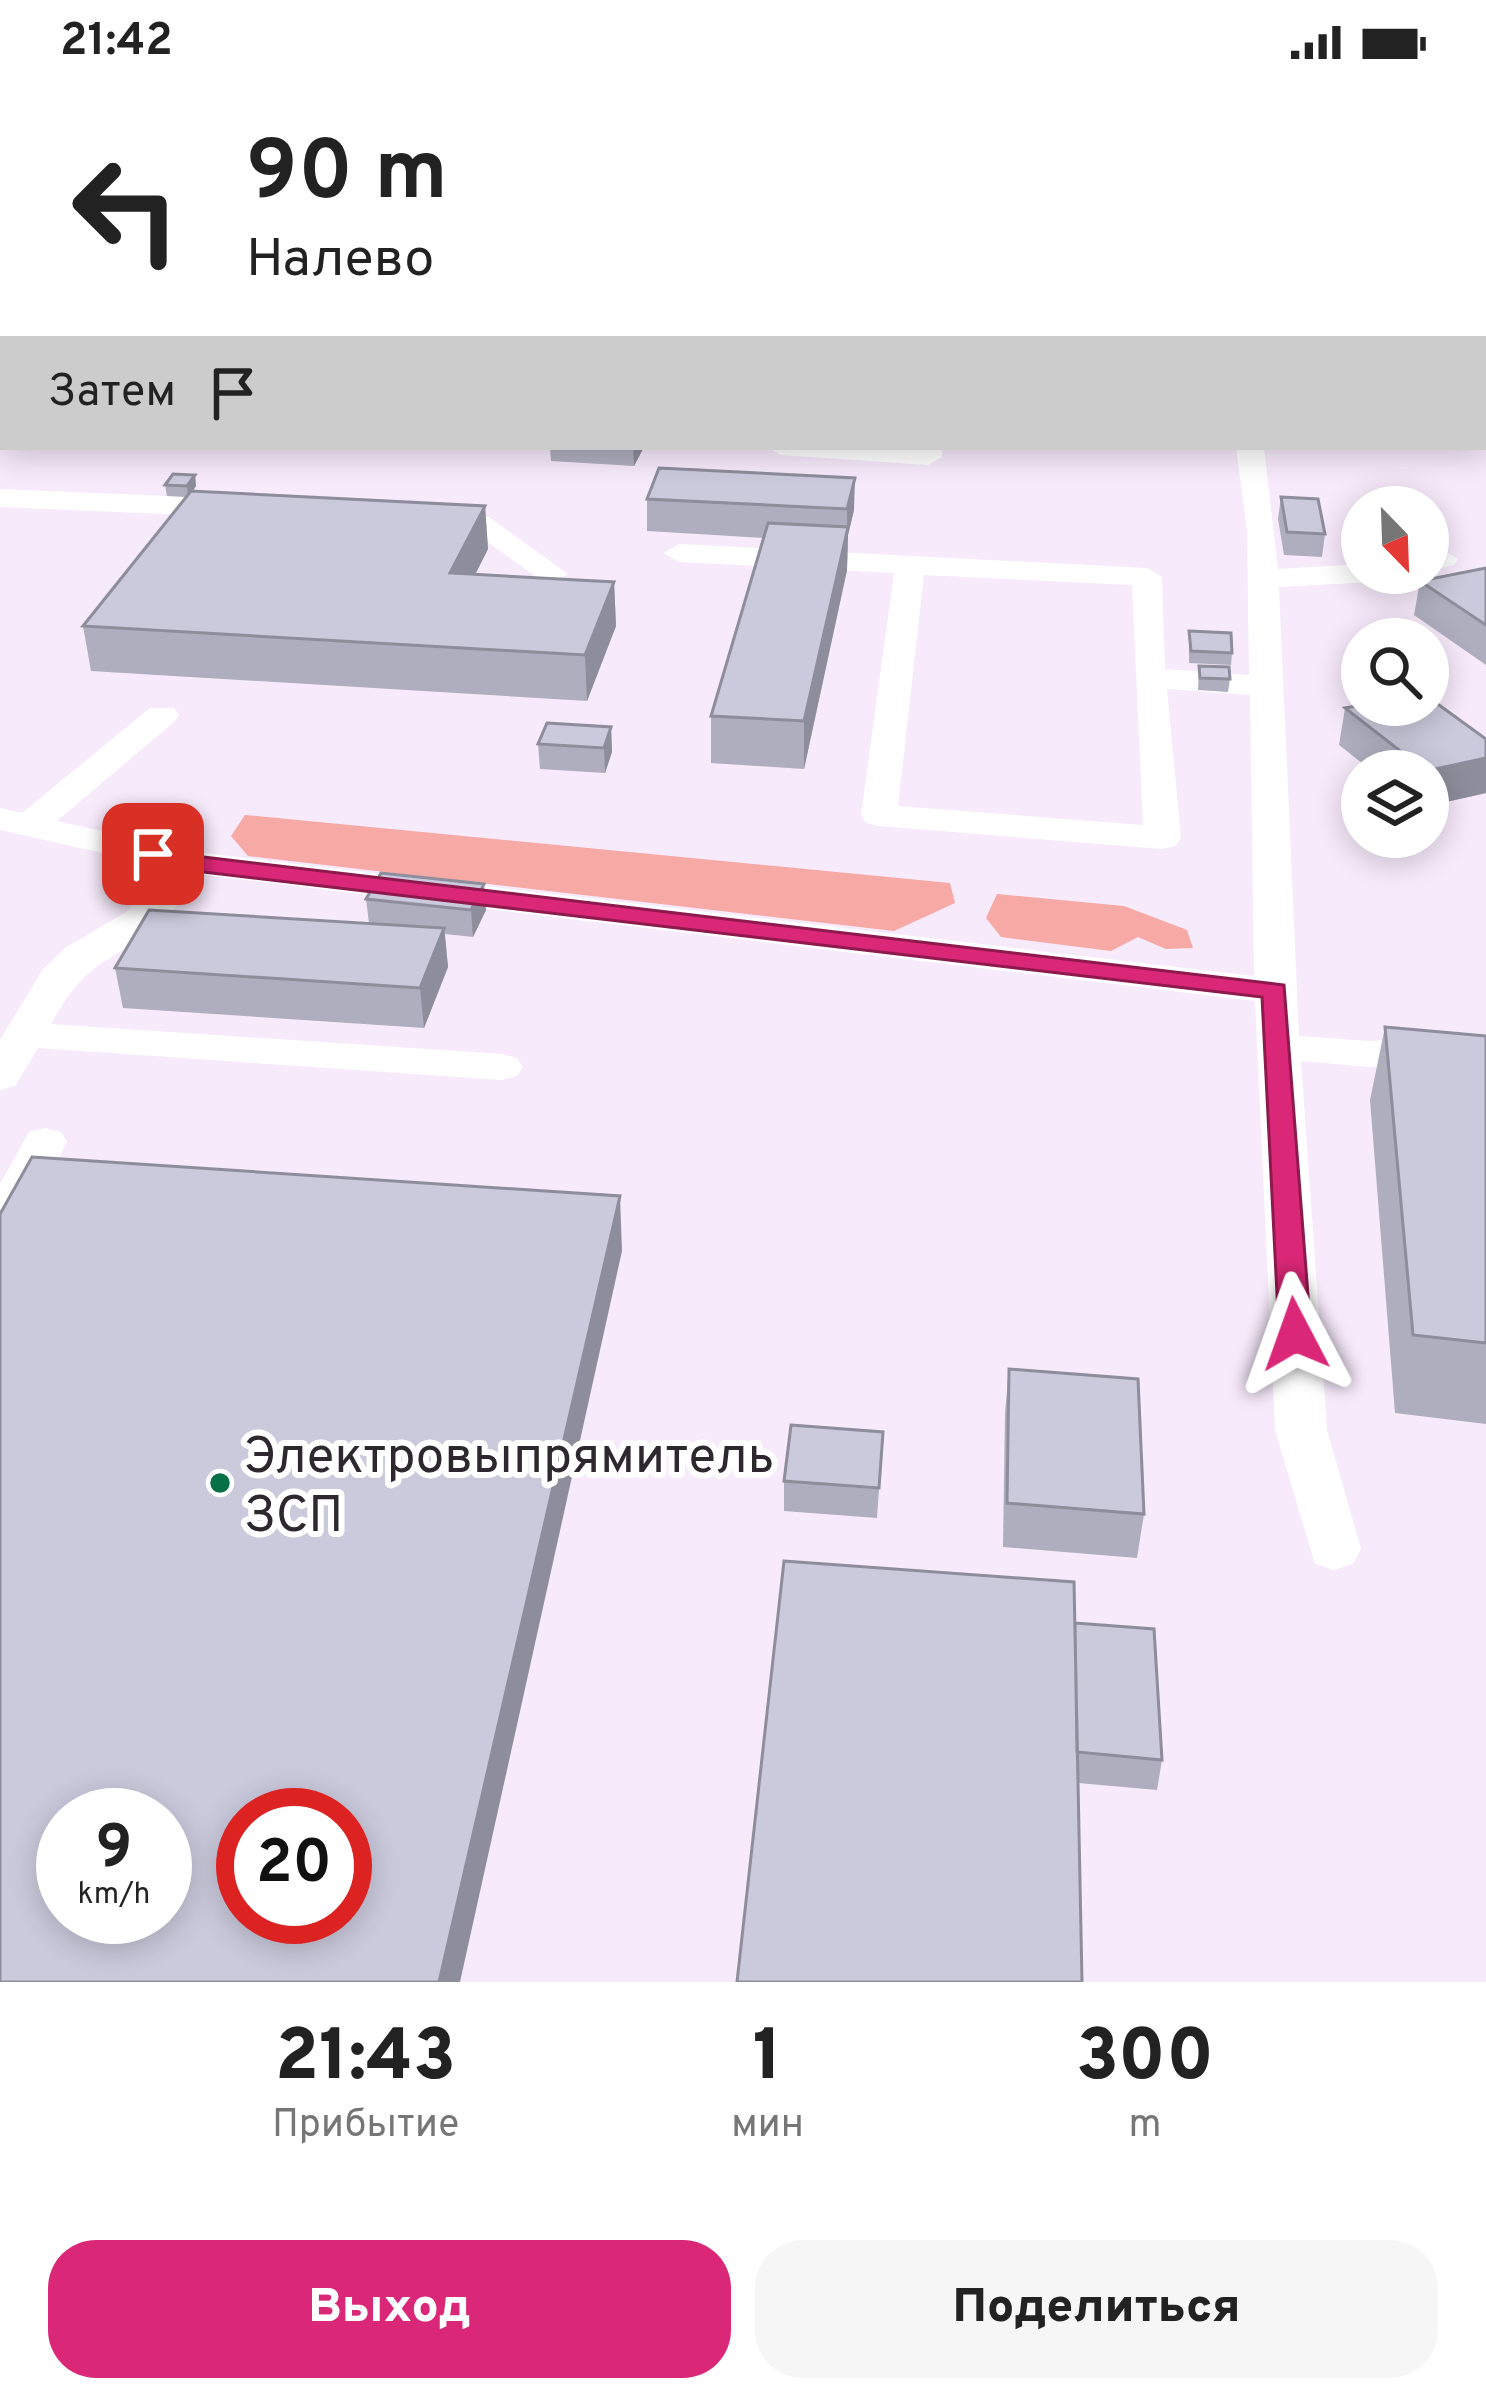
<!DOCTYPE html>
<html lang="ru">
<meta charset="utf-8">
<style>
body{margin:0;font-family:Overpass,sans-serif;background:#f6f6f6;color:#222;height:100vh;display:flex;flex-direction:column;font-size:45px;white-space:nowrap}
*{box-sizing:border-box;margin:0}
p{font-size:39px;color:#767676}
.icon{flex:none;width:66px;height:66px;fill:none;stroke:currentColor;stroke-width:2;stroke-linecap:round;stroke-linejoin:round}
.map{position:relative;height:1898px;overflow:hidden}
.panel{display:flex;flex-direction:column;background:#fff;flex:1}
.panel>*{flex:none}
.top-card{position:absolute;left:0px;top:0px;width:1488px;height:366px;box-shadow:0 6px 30px #0003;background:#fff;color:#222;overflow:hidden}
.needle{width:78px;rotate:157deg}
.tools{position:absolute;left:1341px;top:402px;display:grid;gap:24px}
.tools a{display:grid;place-items:center;width:108px;height:108px;border-radius:50%;background:#fff;box-shadow:0 6px 30px #0003;font-size:60px}
.speed{position:absolute;left:36px;top:1704px;display:flex;gap:24px;font-size:60px;font-weight:700;text-align:center}
.speed>*{display:grid;place-content:center;width:156px;height:156px;border-radius:50%;background:#fff;box-shadow:0 6px 30px #0003;line-height:1}
.speed small{font-size:30px;font-weight:400}
.speed .limit{border:18px solid #d22;background:#fff;color:#111}
.pin{position:absolute;display:grid;place-items:center;width:102px;height:102px;color:#fff;margin:-51px;border-radius:24px;box-shadow:0 6px 18px #0006}
.me{position:absolute;width:132px;margin:-66px;rotate:356deg;stroke-linejoin:round;filter:drop-shadow(0 0 9px #0008)}
.turn{display:flex;align-items:center;gap:42px;height:252px;padding:0 48px;font-size:54px}
.turn .icon{width:156px;height:156px;stroke-width:2.5}
.turn b{display:block;font-size:84px;line-height:102px}
.then{display:flex;align-items:center;height:114px;padding:0 48px;background:#0003;gap:24px;font-size:45px}
.eta{display:flex;justify-content:space-evenly;align-items:center;height:204px;text-align:center}
.eta b{font-size:72px;font-weight:800;line-height:84px}
.button{display:flex;gap:24px;margin-top:auto;padding:24px 48px}
.button a{flex:1;height:138px;border-radius:48px;background:#db2777;color:#fff;font-size:48px;font-weight:800;line-height:138px;text-align:center}
.button a+a{background:#f6f6f6;color:#222}
.status{display:flex;justify-content:space-between;align-items:center;height:84px;padding:0 60px;background:#fff;direction:ltr}
.status svg{height:33px;fill:currentColor}
.map>svg:first-child{display:block}
.green{fill:#f6a9a5}
.lines{fill:none;stroke-linecap:round;stroke-linejoin:round}
.path{stroke:#938a95;stroke-width:4.5;stroke-dasharray:1.5 4.5;stroke-linecap:butt}
.minor{fill:#fff;fill-rule:evenodd}
.major{fill:#fff;fill-rule:evenodd}
.wall{fill:#afaebe}
.shaded-wall{fill:#8e8d9b}
.building{fill:#cbcadd;stroke:#8e8d9b;stroke-width:3;fill-rule:evenodd}
.route{fill:#db2777;stroke:#8e194d;stroke-width:3}
.poi-dot{fill:#077047;stroke:#fff;stroke-width:4.5}
.labels{text-anchor:middle;stroke-width:12;stroke-linejoin:round;paint-order:stroke}
.near-poi-label{font-size:51px;fill:#2d282e;stroke:#fff;text-anchor:start}
</style>
<div class="status"><b>21:42</b><svg viewBox="0 0 49 12"><path d="M0 12V9h3v3zM5 12V6h3v6zM10 12V3h3v9zM15 12V0h3v12zM26 1h20v11H26zM47 4h2v5h-2z"/></svg></div>
<div class="map">
<svg width="1486" height="1898" viewBox="0 0 1486 1898">
<rect width="100%" height="100%" fill="#f7eafb"/>
<path class="green" d="M245,731L950,799L955,819L894,847L248,772L231,752Z
M997,810L1124,822L1187,846L1193,864L1166,865L1138,853L1111,867L1001,853L986,834Z"/>
<g class="lines">
<path class="path" d="M538,3L566,0
M0,359L3,355"/>
<path class="minor" d="M486,0H504V1L485,3Z
M721,0H741L743,3H723Z
M1122,0H1144L1146,3H1124Z
M0,5L3,6V19L0,18Z
M1485,26H1486V38H1485Z
M1485,114H1486V126H1485Z
M1485,157H1486V171H1485Z
M0,210H3V224H0Z
M767,363H942V373L928,381L781,371Z
M1236,363H1264L1278,485L1362,480V489H1386L1371,498L1279,503L1299,952L1369,957L1486,953V979L1369,983L1301,977L1327,1346L1361,1465L1353,1480L1334,1486L1315,1480L1275,1346L1255,917L204,791C187,809 171,831 152,846C99,885 87,877 51,940L502,970L517,974L523,983L517,992L502,996L38,964L15,1002L0,1006V956L43,885L65,864L126,828L169,784L0,746V724L22,729L150,624H174L179,631L174,638L57,737L195,768L1254,892L1250,611L1167,605L1181,754L1175,762L1162,765L879,742L866,739L861,731L894,489L679,478L664,469L679,460L1147,484L1162,493L1165,585L1249,591L1247,447ZM924,491L1132,501L1143,741L898,722Z
M0,405L239,415L254,424L239,433L0,423Z
M433,427L489,433L568,490L553,499L542,497L472,447L423,442L418,436Z
M1443,466L1458,475L1454,481L1428,487V469Z
M45,1044L61,1048L67,1058L17,1155L0,1159V1100L29,1048Z"/>
<path class="major" d="M0,17H3V31H0Z
M3,252V273L0,274V253Z"/>
</g>
<path class="wall" d="M910,0H1057V3H910Z
M1181,0H1486V26L1485,3H1187Z
M550,363H644L634,382L551,377Z
M195,391L196,402L193,407L485,422L488,465L475,490L614,498L616,542L587,617L91,587L83,542L186,413L167,412L165,401Z
M1281,413L1325,450L1322,473L1284,471L1278,435Z
M647,415L854,426L848,451L847,486L804,685L711,679V632L764,454L647,447Z
M1486,484V581L1414,531L1420,497Z
M1189,547L1232,569L1231,581L1189,579Z
M1199,582L1230,595L1228,608L1198,606Z
M1345,624L1486,709L1428,722V687H1372L1339,661Z
M611,643L612,668L605,689L540,685L538,660Z
M366,815L486,826L473,853L445,850L448,883L424,944L123,924L115,884L369,839Z
M1385,943L1486,952V1340L1395,1329L1370,1016Z
M1009,1285L1144,1430L1137,1474L1003,1463L1005,1329Z
M883,1348L877,1434L784,1427V1397Z
M1075,1539L1162,1676L1157,1706L1078,1699Z"/>
<path class="shaded-wall" d="M1013,0H1057V3H976Z
M1212,0H1302V3H1211Z
M3,125V145L0,147V127Z
M633,363H644L634,382Z
M195,391L196,402L188,413L187,402Z
M855,394L854,426L848,451L847,486L804,685V637L847,451V425Z
M485,422L488,465L454,533L450,489Z
M614,498L616,542L587,617L585,571Z
M611,643L612,668L605,689L604,664Z
M1486,674V709L1428,722V687Z
M484,800L486,826L473,853L471,826Z
M444,844L448,883L424,944L420,904Z
M620,1112L622,1167L460,1898H439Z"/>
<path class="building" d="M683,0H721L722,3H685Z
M786,0H837L839,3H788Z
M930,0H1013L976,3H935Z
M1309,0H1486V3H1316Z
M659,384L855,394L847,425L647,415Z
M173,390L195,391L187,402L165,401Z
M191,407L485,422L450,489L614,498L585,571L83,542Z
M1281,413L1318,415L1325,450L1287,448Z
M768,439L848,443L804,637L711,632Z
M1486,484V541L1420,497Z
M1189,547L1231,549L1232,569L1191,567Z
M1199,582L1229,583L1230,595L1200,594Z
M1428,613L1486,655V674L1426,687L1345,624L1362,621H1428Z
M547,639L611,643L604,664L538,660Z
M381,789L484,800L471,826L366,815Z
M149,826L444,844L420,904L115,884Z
M1385,943L1486,952V1259L1413,1251Z
M32,1073L620,1112L439,1898H0V1130ZM63,1731H165V1833H63ZM243,1731H345V1833H243Z
M1009,1285L1138,1295L1144,1430L1007,1419Z
M791,1341L883,1348L879,1404L784,1397Z
M784,1477L1074,1498L1082,1898H737Z
M1075,1539L1154,1545L1162,1676L1077,1668Z"/>
<path class="route" d="M153,763L195,772L1284,901L1311,1250L1307,1258H1284L1279,1250L1262,913L195,787L145,776V765Z"/>
<circle class="poi-dot" cx="220" cy="1399" r="12"/>
<g class="labels">
<g class="near-poi-label">
<text x="244" y="1388">Электровыпрямитель<tspan x="244" dy="59">ЗСП</tspan></text>
</g>
</g>
</svg>
<div class="tools">
<a><svg class="needle" viewBox="-14 -14 28 28"><path d="M0-13l5 13h-10z" fill="#e53935"/><path d="M0 13l5-13h-10z" fill="#767676"/></svg></a>
<a><svg class="icon" aria-label="search" viewBox="0 0 24 24"><circle cx="10" cy="10" r="6"/><path d="M15 15l6 6"/></svg></a>
<a><svg class="icon" aria-label="layers" viewBox="0 0 24 24"><path d="M12 4l9 5-9 5-9-5zM3 14l9 5 9-5"/></svg></a>
</div>
<div class="speed"><div>9<small>km/h</small></div><div class="limit">20</div></div>
<div class="pin" style="left:153px;top:770px;background:#d93025"><svg class="icon" aria-label="arrive" viewBox="0 0 24 24"><path d="M6 21V4h12l-3 4 3 4H6"/></svg></div>
<svg class="me" style="left:1295px;top:1250px" viewBox="-20 -20 40 40"><path d="M0-17L14 15 0 8-14 15z" fill="#db2777" stroke="#fff" stroke-width="4"/></svg>
<div class="top-card">
<div class="turn"><svg class="icon" aria-label="left" viewBox="0 0 24 24"><path d="M17 20v-9H6M10 6l-5 5 5 5"/></svg><div><b>90 m</b>Налево</div></div>
<div class="then">Затем<svg class="icon" aria-label="arrive" viewBox="0 0 24 24"><path d="M6 21V4h12l-3 4 3 4H6"/></svg></div>
</div>
</div>
<section class="panel">
<div class="eta">
<div><b>21:43</b><p>Прибытие</p></div>
<div><b>1</b><p>мин</p></div>
<div><b>300</b><p>m</p></div>
</div>
<div class="button"><a>Выход</a><a>Поделиться</a></div>
</section>
